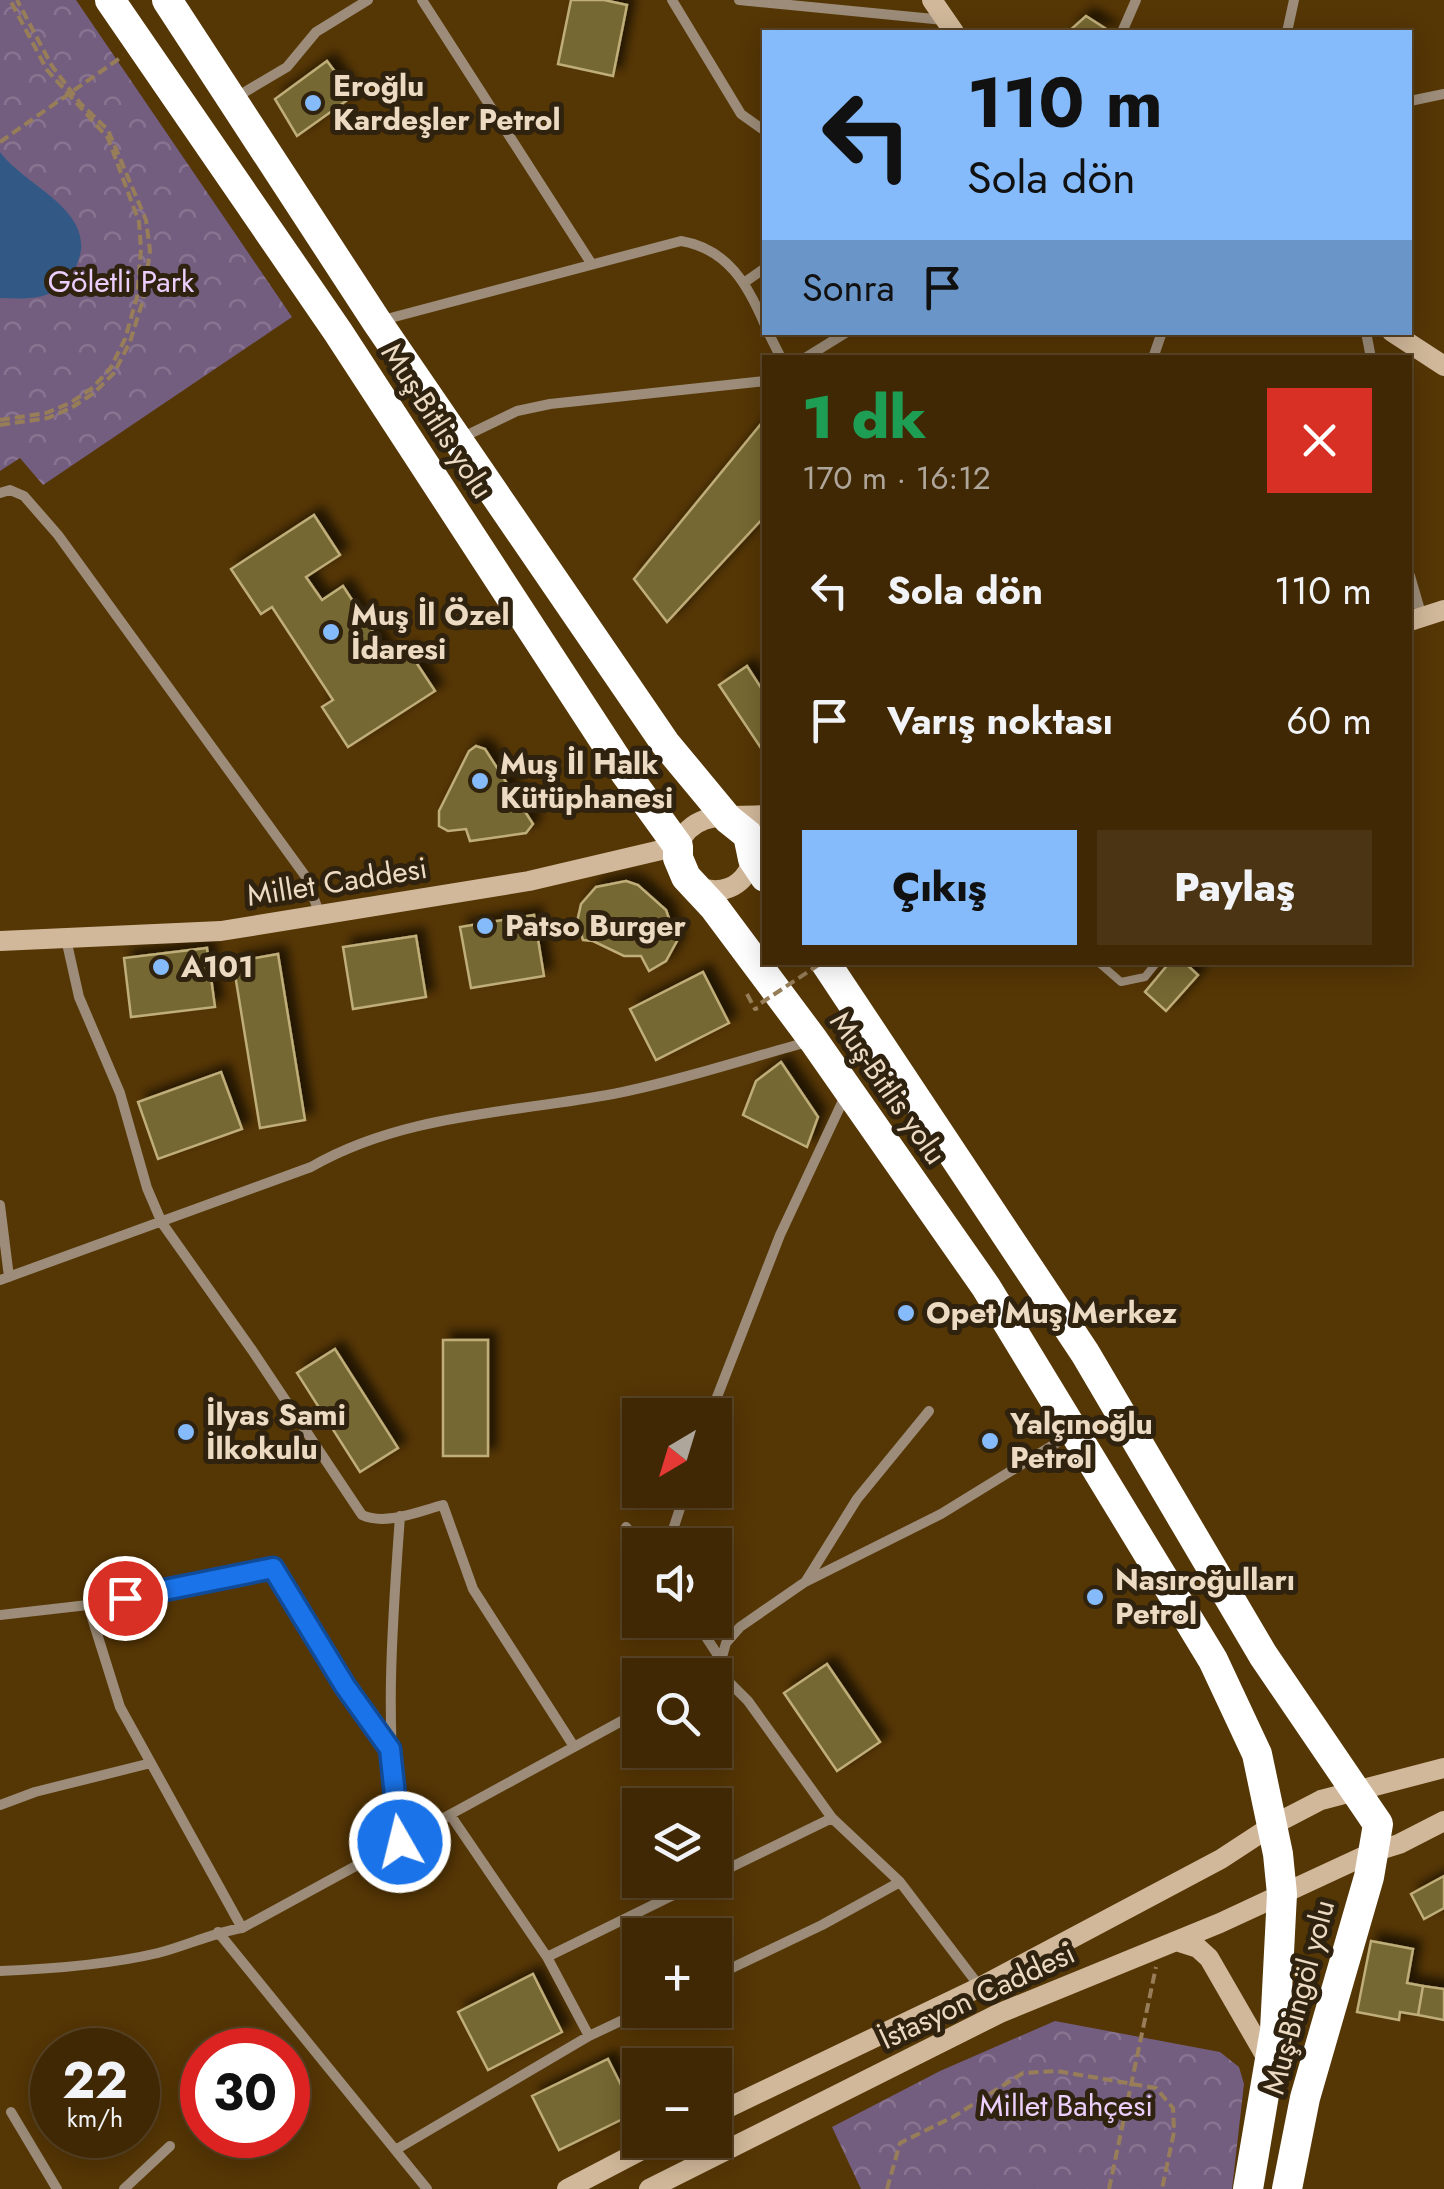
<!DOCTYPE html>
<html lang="tr">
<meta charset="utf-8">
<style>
body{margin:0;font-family:Jost,sans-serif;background:#4b3413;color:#f1f3f6;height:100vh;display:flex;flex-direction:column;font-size:38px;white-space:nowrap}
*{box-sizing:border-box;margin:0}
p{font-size:32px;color:#aea69a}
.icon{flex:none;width:55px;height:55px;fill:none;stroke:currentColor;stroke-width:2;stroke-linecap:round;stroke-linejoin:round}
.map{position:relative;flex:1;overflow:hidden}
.panel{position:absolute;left:762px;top:355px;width:650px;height:610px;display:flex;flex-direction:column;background:#402804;border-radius:0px;box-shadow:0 5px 25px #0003,0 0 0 2px #594426}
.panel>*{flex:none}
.banner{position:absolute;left:762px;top:30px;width:650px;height:305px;border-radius:0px;box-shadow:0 5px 25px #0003,0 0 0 2px #594426;background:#85bbfb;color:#111;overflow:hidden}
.needle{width:65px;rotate:218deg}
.tools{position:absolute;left:622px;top:1398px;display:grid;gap:20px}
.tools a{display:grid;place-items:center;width:110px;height:110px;border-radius:0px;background:#402804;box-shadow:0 5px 25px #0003,0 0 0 2px #594426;font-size:50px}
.speed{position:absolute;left:30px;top:2028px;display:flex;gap:20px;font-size:50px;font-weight:700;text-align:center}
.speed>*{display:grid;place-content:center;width:130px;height:130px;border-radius:50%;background:#402804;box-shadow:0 5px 25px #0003,0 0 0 2px #594426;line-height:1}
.speed small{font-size:25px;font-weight:400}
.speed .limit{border:15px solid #d22;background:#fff;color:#111}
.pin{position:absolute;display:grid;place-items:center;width:85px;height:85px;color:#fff;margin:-42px;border:5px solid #fff;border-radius:50%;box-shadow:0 2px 10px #0007}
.me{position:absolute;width:110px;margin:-55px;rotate:352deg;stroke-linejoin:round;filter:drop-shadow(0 0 8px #0008)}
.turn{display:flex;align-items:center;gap:35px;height:210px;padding:0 40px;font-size:45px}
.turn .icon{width:130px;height:130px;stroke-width:2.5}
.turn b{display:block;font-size:70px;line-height:85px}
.then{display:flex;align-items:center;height:95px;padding:0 40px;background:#0003;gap:20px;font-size:38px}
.round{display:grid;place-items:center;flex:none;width:105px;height:105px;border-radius:0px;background:#4b3413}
.overview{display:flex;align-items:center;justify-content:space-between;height:170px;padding:0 40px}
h1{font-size:60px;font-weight:800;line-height:75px;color:#1e9e55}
.primary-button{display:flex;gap:20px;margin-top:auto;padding:20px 40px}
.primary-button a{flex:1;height:115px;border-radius:0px;background:#85bbfb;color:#111;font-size:40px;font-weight:800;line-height:115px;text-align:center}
.primary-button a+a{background:#4b3413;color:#f1f3f6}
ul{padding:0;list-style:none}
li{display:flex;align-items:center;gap:30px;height:130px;padding:0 40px}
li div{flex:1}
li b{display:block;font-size:38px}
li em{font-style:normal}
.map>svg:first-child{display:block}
.forest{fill:url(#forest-crowns)}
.water{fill:#325985}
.building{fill:#766733;stroke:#bfae79;stroke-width:2.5;filter:url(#shadow)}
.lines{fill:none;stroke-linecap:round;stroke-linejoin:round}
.path{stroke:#977e59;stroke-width:4;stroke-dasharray:10 5;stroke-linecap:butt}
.lane{stroke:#9c8c79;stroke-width:8}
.street{stroke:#9c8c79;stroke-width:10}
.secondary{stroke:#d1b89a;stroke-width:20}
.highway{stroke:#fff;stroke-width:30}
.path-bridge{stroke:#977e59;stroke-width:4;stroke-dasharray:10 5;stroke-linecap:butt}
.route-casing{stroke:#114b97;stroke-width:25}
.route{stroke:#1a73e8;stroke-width:18}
.poi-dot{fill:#85bbfb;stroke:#2f220f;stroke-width:4}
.labels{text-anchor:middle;stroke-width:10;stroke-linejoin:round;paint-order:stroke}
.poi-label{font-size:30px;font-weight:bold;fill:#ecdac3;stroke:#2f220f;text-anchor:start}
.park-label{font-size:30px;fill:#eccffd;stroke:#2f220f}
.street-label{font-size:30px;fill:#ecdac3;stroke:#2f220f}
</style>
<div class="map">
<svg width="1444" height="2189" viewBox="0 0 1444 2189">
<defs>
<pattern id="forest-crowns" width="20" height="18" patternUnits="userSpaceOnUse" patternTransform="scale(2.5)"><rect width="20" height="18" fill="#745e80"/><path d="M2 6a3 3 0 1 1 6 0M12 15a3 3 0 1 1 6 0" fill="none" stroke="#887490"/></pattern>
<filter id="shadow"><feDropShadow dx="8" dy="-8" stdDeviation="5" flood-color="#0009"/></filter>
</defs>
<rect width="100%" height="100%" fill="#553605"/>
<path class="forest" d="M0,0H76L292,317L43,485L20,458L0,471Z
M1055,2021L1220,2052L1239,2067L1244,2084L1232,2189H861L832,2127L940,2071Z"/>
<path class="water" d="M0,152C27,189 110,215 71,275C54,301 28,299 0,298Z"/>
<path class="building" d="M571,0H604L627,5L613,76L558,64Z
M1086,16L1111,32H1068Z
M327,61L353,96L297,136L275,99Z
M765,419V516L667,622L634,579Z
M314,515L340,555L306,577L322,600L343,586L392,661L408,650L435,691L348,747L322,707L333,700L272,607L261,614L231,569Z
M747,666L765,694V754L719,685Z
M476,746L485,749L533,824L526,833L470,841L466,829L448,831L439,826V811L469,751Z
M626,881L638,885L666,910L677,941L666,961L649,971L641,956H624L593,941L583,940L577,922L581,904L596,887Z
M534,915L544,976L471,988L460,927Z
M416,936L426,997L353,1009L343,947Z
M207,948L215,1007L131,1017L124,958Z
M278,954L305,1120L260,1128L233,962Z
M1170,962H1184L1198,975L1166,1011L1145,992Z
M703,972L729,1023L656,1060L630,1009Z
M781,1062L818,1117L807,1147L743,1115L756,1081Z
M221,1072L242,1129L158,1159L138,1102Z
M443,1340H488V1456H443Z
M335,1349L398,1448L360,1472L297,1373Z
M827,1664L880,1742L837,1771L784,1693Z
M1444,1876V1908L1424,1919L1411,1894Z
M1371,1941L1413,1949L1407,1983L1423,1986L1418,2015L1400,2012L1399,2020L1357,2012Z
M533,1974L562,2032L488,2070L458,2012Z
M1423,1986L1444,1989V2020L1418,2015Z
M608,2059L635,2113L559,2150L532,2096Z"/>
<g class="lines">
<path class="path" d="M0,142L123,56
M0,420L46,413L70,403L91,389L110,369L125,339L137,297L141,249L139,222L108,138L47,70L10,0
M0,425L48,418L71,408L94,393L114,373L130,342L143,300L150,251L146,220L108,130L80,103L52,66L17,0
M861,962L862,964
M747,994L755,1009L758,1008
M887,2189L900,2143L953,2117L1023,2073L1057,2071L1156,2088L1173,2108L1174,2132L1162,2189
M1109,2189L1156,1967"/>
<path class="lane" d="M1098,962L1121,982L1145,977L1157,962"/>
<path class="street" d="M422,0L591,263
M672,0L741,114L765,131
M739,0L944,20
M1122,32L1136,0
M1287,32L1294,0
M233,99L287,67L316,32L368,0
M1410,101L1444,94
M745,282L765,268
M379,321L681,241C728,249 748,285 765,325
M768,332L781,358
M1366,332L1371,358
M805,358L847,332
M1153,358L1162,332
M459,439L517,411L550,404L765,381
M0,493L10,490L24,496L58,535L306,877L320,915
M1410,576L1422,617
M66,939L79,997L120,1093L147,1188L162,1223L252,1350L362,1515C386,1526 419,1511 443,1505L473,1589L573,1745
M0,1205L9,1277
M0,1280L311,1167C403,1114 511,1113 613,1094C679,1081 745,1059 811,1041
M710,1415L780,1235L846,1094
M626,1527L641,1545
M668,1545L686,1490
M806,1581L857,1499L929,1411
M88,1605L120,1707L242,1928
M0,1615L88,1605L273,1568L345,1686L390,1749
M695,1620L721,1660
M718,1671L748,1701L832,1818L900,1882L980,1987
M709,1675L718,1671L726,1643L740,1627L805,1582L941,1514L1071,1434
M0,1805L35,1792L151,1763
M451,1816L547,1957L589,2036
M400,1842C384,1732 392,1626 400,1516
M715,1875L832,1818
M218,1932L427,2189
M547,1957L704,1880
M0,1971C52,1969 107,1965 158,1953C186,1946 212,1933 242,1928L640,1711
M715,1976L822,1925L900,1882
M11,2112L57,2189
M397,2149L589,2036L644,2010
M124,2189L170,2146"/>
<path class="secondary" d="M932,0L954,32
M1392,332L1444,366
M1410,621L1444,610
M700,888C726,895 745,885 753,859L760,855
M0,941L221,931L529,881L678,846C693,808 731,818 765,815
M1176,1941L1198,1948L1209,1958L1269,2062
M715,2114L980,1987L1221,1859L1273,1825L1321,1800L1444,1768
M567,2189L661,2140
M649,2189L1000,2013L1220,1923L1373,1852L1399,1844L1444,1821"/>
<path class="highway" d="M110,0L338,332L626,774L678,846V858L686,877L714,907L814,1041L986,1287L1213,1660L1257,1754L1278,1854L1282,1894L1275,2030L1248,2189
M167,0L377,322L665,743L728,819L748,835L753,859L765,877
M825,962L1085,1353L1263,1655L1378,1824L1369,1877L1305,2098L1287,2189"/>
<path class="path-bridge" d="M761,1003L823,962"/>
</g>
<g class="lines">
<defs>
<path id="route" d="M125,1598L273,1568L345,1686L390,1749L400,1842"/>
</defs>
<use href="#route" class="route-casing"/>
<use href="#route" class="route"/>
</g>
<g class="poi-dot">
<circle cx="313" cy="103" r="10"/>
<circle cx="331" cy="632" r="10"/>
<circle cx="480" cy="781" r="10"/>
<circle cx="485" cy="926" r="10"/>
<circle cx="161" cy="967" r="10"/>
<circle cx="906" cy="1313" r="10"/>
<circle cx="186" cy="1432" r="10"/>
<circle cx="990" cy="1441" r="10"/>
<circle cx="1095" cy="1597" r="10"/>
</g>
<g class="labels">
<g class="poi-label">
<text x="333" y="96">Eroğlu<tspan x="333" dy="34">Kardeşler Petrol</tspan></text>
<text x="351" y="625">Muş İl Özel<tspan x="351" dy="34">İdaresi</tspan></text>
<text x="500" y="774">Muş İl Halk<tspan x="500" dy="34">Kütüphanesi</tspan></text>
<text x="505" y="936">Patso Burger</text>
<text x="181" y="977">A101</text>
<text x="926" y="1323">Opet Muş Merkez</text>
<text x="206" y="1425">İlyas Sami<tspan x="206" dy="34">İlkokulu</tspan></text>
<text x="1010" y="1434">Yalçınoğlu<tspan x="1010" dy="34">Petrol</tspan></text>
<text x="1115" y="1590">Nasıroğulları<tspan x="1115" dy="34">Petrol</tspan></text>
</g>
<g class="park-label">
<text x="121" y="292">Göletli Park</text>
<text x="1066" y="2116">Millet Bahçesi</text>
</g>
<g class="street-label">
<text transform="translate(437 421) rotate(57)" y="10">Muş-Bitlis yolu</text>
<text transform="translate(337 882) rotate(-9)" y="10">Millet Caddesi</text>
<text transform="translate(888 1088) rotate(55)" y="10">Muş-Bitlis yolu</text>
<text transform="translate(977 1996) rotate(-25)" y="10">İstasyon Caddesi</text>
<text transform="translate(1299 1997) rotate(-75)" y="10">Muş-Bingöl yolu</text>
</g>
</g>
</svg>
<div class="tools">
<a><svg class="needle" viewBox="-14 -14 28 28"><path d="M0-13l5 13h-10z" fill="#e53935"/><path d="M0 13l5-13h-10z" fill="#aea69a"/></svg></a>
<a><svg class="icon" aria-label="sound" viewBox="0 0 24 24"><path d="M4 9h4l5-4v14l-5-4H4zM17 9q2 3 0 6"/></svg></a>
<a><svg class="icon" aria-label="search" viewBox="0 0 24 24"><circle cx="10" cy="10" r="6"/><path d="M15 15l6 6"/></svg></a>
<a><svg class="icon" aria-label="layers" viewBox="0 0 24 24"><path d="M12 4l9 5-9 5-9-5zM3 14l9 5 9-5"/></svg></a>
<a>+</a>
<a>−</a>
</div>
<div class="speed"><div>22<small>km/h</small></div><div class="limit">30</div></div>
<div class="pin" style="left:125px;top:1598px;background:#d93025"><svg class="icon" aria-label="arrive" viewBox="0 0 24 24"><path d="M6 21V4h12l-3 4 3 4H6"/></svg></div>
<svg class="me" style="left:400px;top:1842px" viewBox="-20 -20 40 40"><circle r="17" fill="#1a73e8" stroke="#fff" stroke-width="3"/><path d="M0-11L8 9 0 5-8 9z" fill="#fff"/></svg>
<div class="banner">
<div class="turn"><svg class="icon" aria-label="left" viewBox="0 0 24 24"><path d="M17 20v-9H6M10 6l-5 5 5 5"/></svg><div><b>110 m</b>Sola dön</div></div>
<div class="then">Sonra<svg class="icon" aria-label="arrive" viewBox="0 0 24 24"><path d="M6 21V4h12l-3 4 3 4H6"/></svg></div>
</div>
<section class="panel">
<div class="overview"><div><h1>1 dk</h1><p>170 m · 16:12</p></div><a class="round" style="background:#d93025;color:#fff"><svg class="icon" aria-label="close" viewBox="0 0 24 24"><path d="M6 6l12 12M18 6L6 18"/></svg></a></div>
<ul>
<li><svg class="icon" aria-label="left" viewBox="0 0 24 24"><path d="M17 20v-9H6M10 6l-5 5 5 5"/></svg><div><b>Sola dön</b></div><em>110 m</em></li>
<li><svg class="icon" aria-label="arrive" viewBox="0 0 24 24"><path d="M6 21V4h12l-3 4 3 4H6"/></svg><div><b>Varış noktası</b></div><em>60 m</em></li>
</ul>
<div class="primary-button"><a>Çıkış</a><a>Paylaş</a></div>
</section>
</div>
